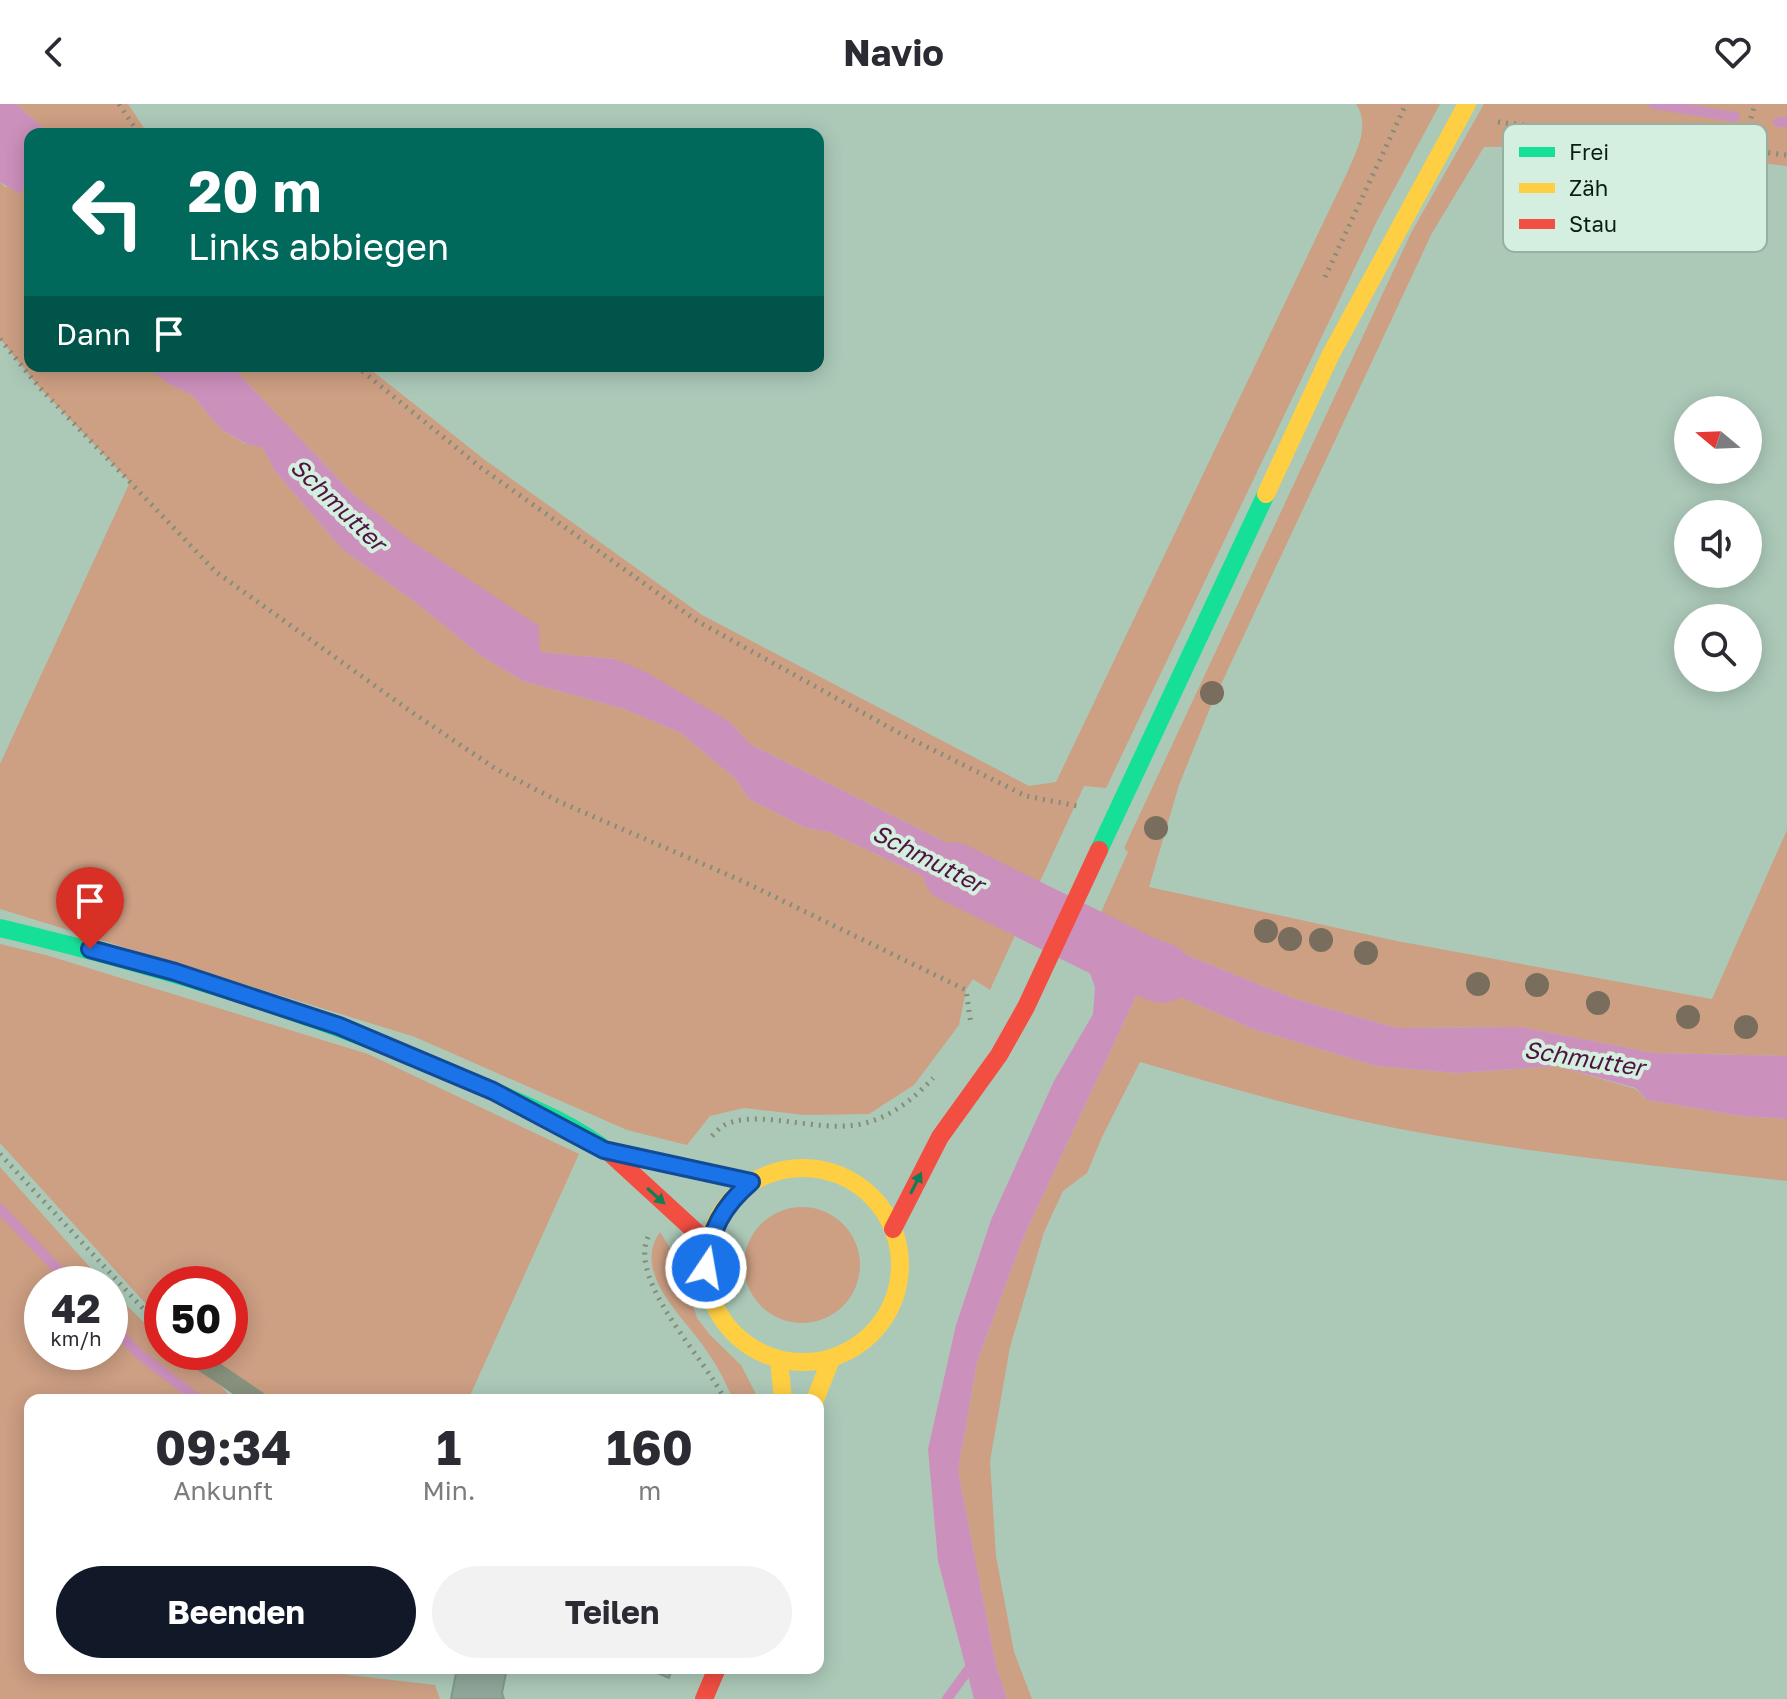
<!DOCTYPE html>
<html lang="de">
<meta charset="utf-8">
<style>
body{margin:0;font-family:"Golos Text",sans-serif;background:#f2f2f3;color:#2b2b33;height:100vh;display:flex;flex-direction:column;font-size:30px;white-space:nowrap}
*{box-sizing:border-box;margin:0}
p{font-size:26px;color:#7c7c81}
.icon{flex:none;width:44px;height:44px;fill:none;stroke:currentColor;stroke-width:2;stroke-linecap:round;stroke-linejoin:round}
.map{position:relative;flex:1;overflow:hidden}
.sheet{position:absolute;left:24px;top:1290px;width:800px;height:280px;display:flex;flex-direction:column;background:#fff;border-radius:16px;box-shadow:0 4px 20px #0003}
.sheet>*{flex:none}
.guide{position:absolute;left:24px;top:24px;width:800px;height:244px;border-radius:16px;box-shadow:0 4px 20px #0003;background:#00695c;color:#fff;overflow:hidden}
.needle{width:52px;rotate:289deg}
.fabs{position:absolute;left:1674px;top:292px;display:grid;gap:16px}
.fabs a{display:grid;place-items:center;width:88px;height:88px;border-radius:50%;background:#fff;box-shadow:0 4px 20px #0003;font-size:40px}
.speed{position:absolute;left:24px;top:1162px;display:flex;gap:16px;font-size:40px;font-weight:700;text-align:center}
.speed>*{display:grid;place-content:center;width:104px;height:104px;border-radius:50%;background:#fff;box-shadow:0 4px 20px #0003;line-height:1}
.speed small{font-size:20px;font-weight:400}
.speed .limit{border:12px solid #d22;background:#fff;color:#111}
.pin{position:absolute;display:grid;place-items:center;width:68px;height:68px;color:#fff;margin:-82px -34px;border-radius:50% 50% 50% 0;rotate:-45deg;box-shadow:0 0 8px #0007}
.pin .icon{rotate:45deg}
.me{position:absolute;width:88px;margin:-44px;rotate:12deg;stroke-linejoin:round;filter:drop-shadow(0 0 6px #0008)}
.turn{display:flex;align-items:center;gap:28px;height:168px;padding:0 32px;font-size:36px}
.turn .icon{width:104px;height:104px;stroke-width:2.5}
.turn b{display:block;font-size:56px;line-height:68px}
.then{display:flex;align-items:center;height:76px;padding:0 32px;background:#0003;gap:16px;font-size:30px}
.eta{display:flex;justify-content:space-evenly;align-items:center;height:136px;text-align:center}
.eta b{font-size:48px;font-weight:700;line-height:56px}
.primary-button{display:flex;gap:16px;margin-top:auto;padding:16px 32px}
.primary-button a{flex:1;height:92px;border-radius:48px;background:#111827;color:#fff;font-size:32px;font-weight:700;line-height:92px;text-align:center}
.primary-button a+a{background:#f2f2f3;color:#2b2b33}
header{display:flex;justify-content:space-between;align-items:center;height:104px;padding:0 32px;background:#fff;font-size:36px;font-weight:700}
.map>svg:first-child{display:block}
.green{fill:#cd9f83}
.water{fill:#cc90bc}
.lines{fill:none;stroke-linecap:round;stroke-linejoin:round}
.stream{stroke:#cc90bc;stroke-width:10}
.river{stroke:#cc90bc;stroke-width:60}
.building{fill:#90a79a;stroke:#82998b;stroke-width:2}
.path{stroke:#828d7a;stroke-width:5;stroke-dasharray:2 6;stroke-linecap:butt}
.lane{stroke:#88937e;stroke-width:18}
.fast{stroke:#16e098;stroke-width:18}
.slow{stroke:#ffcf43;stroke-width:18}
.jam{stroke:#f24e42;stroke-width:18}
.tree{fill:#796e5e}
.oneway{fill:#107f56}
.route-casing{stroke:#114b97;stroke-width:20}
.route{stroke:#1a73e8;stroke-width:14}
.labels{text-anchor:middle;stroke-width:8;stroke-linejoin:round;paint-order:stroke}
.water-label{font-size:24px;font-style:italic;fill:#501341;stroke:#d4efdf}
.key{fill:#d4efdf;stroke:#97b0a2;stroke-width:2}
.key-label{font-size:22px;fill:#091e13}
</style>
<header><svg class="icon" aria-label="back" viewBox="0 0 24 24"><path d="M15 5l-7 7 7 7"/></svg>Navio<svg class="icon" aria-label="heart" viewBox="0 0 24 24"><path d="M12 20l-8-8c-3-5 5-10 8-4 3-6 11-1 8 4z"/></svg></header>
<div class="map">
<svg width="1787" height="1595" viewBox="0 0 1787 1595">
<rect width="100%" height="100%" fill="#acc9b8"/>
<path class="green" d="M16,0H128L148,30H45L41,22Z
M1356,0H1440L1378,115L1106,684L1084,682L1037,784L750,640L730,618L615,555L539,548L351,388L231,262H366L485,356L702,511L1029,682L1056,678L1347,69C1356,47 1371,22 1356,0Z
M1484,0H1787V62L1558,36L1555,43H1484L1432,129L1210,604L1179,681L1149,783L1397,837L1712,895L1787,726V952L1654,949L1521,923L1397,924L1295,895L1098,815L1128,748L1124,744L1411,129Z
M0,78L5,83L30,80V262H146L170,280L192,291L221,325L245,340L262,342L275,367L342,445L419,501L480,551L523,577L624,605L681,629L737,676L749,695L806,724L829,728L1021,818L990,886L973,875L966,886L959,921L914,981L869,1010L804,1011L744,1004L710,1012L687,1041L627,1026L415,933L0,805V660L130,378L39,283L0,235Z
M0,840L46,851L368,950L579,1050L468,1296H272L201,1248H230V1180H162V1215L146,1200L0,1039Z
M1143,877L1253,925L1376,962L1457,969L1557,962L1636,985L1647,996L1741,1012L1787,1015V1077C1658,1062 1528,1049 1400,1025C1312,1008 1226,983 1140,958L1102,1033L1087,1069L1063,1087L1044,1128L1010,1243L990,1357L996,1452L1014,1548L1032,1595H1007L996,1561L958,1367L977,1258L1024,1132Z
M0,1063L105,1180H42V1248H110V1185L162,1236V1248H176L222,1283L228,1290L230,1296H30V1564H289L435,1581L440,1595H0Z
M744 1161a58 58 0 1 1 116 0a58 58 0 1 1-116 0Z
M660,1128L682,1163L697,1214L710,1231L741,1261L759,1296H733C725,1275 713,1255 699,1236C677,1207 633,1166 660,1128Z"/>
<path class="water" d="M0,0H16L41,22L45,30H30V80L26,79L20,90L0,78Z
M146,262H231L351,388L411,437L539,522L540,548L615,555L646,568L730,618L750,640L1037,784L1021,818L829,728L806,724L749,695L737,676L681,629L624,605L523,577L480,551L419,501L342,445L275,367L262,343L246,340L221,325L192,291L169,280Z
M1098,815L1295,895L1397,924L1521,923L1654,949L1787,952V1015L1741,1012L1647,996L1636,984L1557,962L1457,969L1376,962L1253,925L1143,877L1024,1132L977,1258L958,1367L996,1561L1007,1595H974L938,1457L928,1345L956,1221L991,1116L1054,977L1093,910L1095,883L1083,850Z"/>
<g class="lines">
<path class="stream" d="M1654,0L1735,13
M1778,18H1787
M0,1105L72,1180
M110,1220L138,1249L199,1296
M947,1595L974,1558"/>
<path class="river" d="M953,768L1139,860L1162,869"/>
</g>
<path class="building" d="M398,1564H507L502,1589L504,1595H451L456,1569Z
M645,1564H672L669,1574Z"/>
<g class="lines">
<path class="path" d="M119,0L139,30
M1498,18L1787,51
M1742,45L1755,0
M1325,173L1406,0
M0,235L39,283L216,468L413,609L496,665L562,699L740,776L966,886L971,921
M356,262L480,363L697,517L903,631L1026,692L1077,702
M712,1032C718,1026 723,1020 732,1018C765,1008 818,1027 855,1021C886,1017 913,996 933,974
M0,1050L162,1225
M648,1133C628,1178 705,1254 725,1296"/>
<path class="lane" d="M187,1248L258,1296"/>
<path class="fast" d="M1099,746L1266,390
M0,824C160,862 315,909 466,975C515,997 569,1016 611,1050"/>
<path class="slow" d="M1266,390L1330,252L1467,0
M605,1046L751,1078
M706 1161a97 97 0 1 1 194 0a97 97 0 1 1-194 0Z
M779,1256L783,1296
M815,1296L831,1255"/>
<path class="jam" d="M611,1050L708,1139
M893,1125L940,1033L999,951L1026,903L1099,746
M704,1595L717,1564"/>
</g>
<g class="tree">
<circle cx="1212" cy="589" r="12"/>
<circle cx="1156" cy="724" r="12"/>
<circle cx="1266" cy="827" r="12"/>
<circle cx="1290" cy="835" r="12"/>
<circle cx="1321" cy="836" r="12"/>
<circle cx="1366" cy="849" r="12"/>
<circle cx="1478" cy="880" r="12"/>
<circle cx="1537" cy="881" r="12"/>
<circle cx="1598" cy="899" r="12"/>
<circle cx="1688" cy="913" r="12"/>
<circle cx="1746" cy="923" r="12"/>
</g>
<defs><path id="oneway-solid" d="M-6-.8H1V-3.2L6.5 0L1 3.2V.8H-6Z" transform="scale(2)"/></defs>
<g class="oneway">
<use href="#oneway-solid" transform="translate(916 1079) rotate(-63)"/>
<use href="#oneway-solid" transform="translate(656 1092) rotate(42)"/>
</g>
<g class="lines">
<defs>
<path id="route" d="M90,845L175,868L339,922L493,987L604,1046L751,1078C723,1102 709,1127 706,1164"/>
</defs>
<use href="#route" class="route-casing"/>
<use href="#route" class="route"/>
</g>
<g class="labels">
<g class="water-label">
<text transform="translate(338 401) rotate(44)" y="8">Schmutter</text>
<text transform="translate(928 755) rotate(27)" y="8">Schmutter</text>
<text transform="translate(1584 955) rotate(9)" y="8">Schmutter</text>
</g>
</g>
<rect x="1503" y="20" width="264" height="128" rx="12" class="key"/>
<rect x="1519" y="43" width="36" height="10" fill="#16e098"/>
<rect x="1519" y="79" width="36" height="10" fill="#ffcf43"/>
<rect x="1519" y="115" width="36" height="10" fill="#f24e42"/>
<g class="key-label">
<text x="1569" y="56">Frei</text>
<text x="1569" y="92">Zäh</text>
<text x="1569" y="128">Stau</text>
</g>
</svg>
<div class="fabs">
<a><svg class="needle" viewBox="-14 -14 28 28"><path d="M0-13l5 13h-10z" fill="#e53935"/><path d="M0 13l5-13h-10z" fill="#7c7c81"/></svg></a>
<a><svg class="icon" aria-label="sound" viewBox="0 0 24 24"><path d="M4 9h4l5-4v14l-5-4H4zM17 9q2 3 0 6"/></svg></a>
<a><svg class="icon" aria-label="search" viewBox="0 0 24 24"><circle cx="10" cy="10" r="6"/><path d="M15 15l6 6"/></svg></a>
</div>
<div class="speed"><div>42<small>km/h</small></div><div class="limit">50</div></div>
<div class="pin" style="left:90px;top:845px;background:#d93025"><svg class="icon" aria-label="arrive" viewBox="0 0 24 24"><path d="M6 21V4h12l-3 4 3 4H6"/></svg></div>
<svg class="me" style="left:706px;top:1164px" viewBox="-20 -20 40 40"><circle r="17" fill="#1a73e8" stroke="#fff" stroke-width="3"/><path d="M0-11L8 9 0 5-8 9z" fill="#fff"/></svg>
<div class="guide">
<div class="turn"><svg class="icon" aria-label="left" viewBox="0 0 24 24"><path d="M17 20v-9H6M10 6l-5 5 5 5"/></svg><div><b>20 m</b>Links abbiegen</div></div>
<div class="then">Dann<svg class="icon" aria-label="arrive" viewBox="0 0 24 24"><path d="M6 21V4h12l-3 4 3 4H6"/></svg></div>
</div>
<section class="sheet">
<div class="eta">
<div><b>09:34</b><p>Ankunft</p></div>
<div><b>1</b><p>Min.</p></div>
<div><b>160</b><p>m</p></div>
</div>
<div class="primary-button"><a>Beenden</a><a>Teilen</a></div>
</section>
</div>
